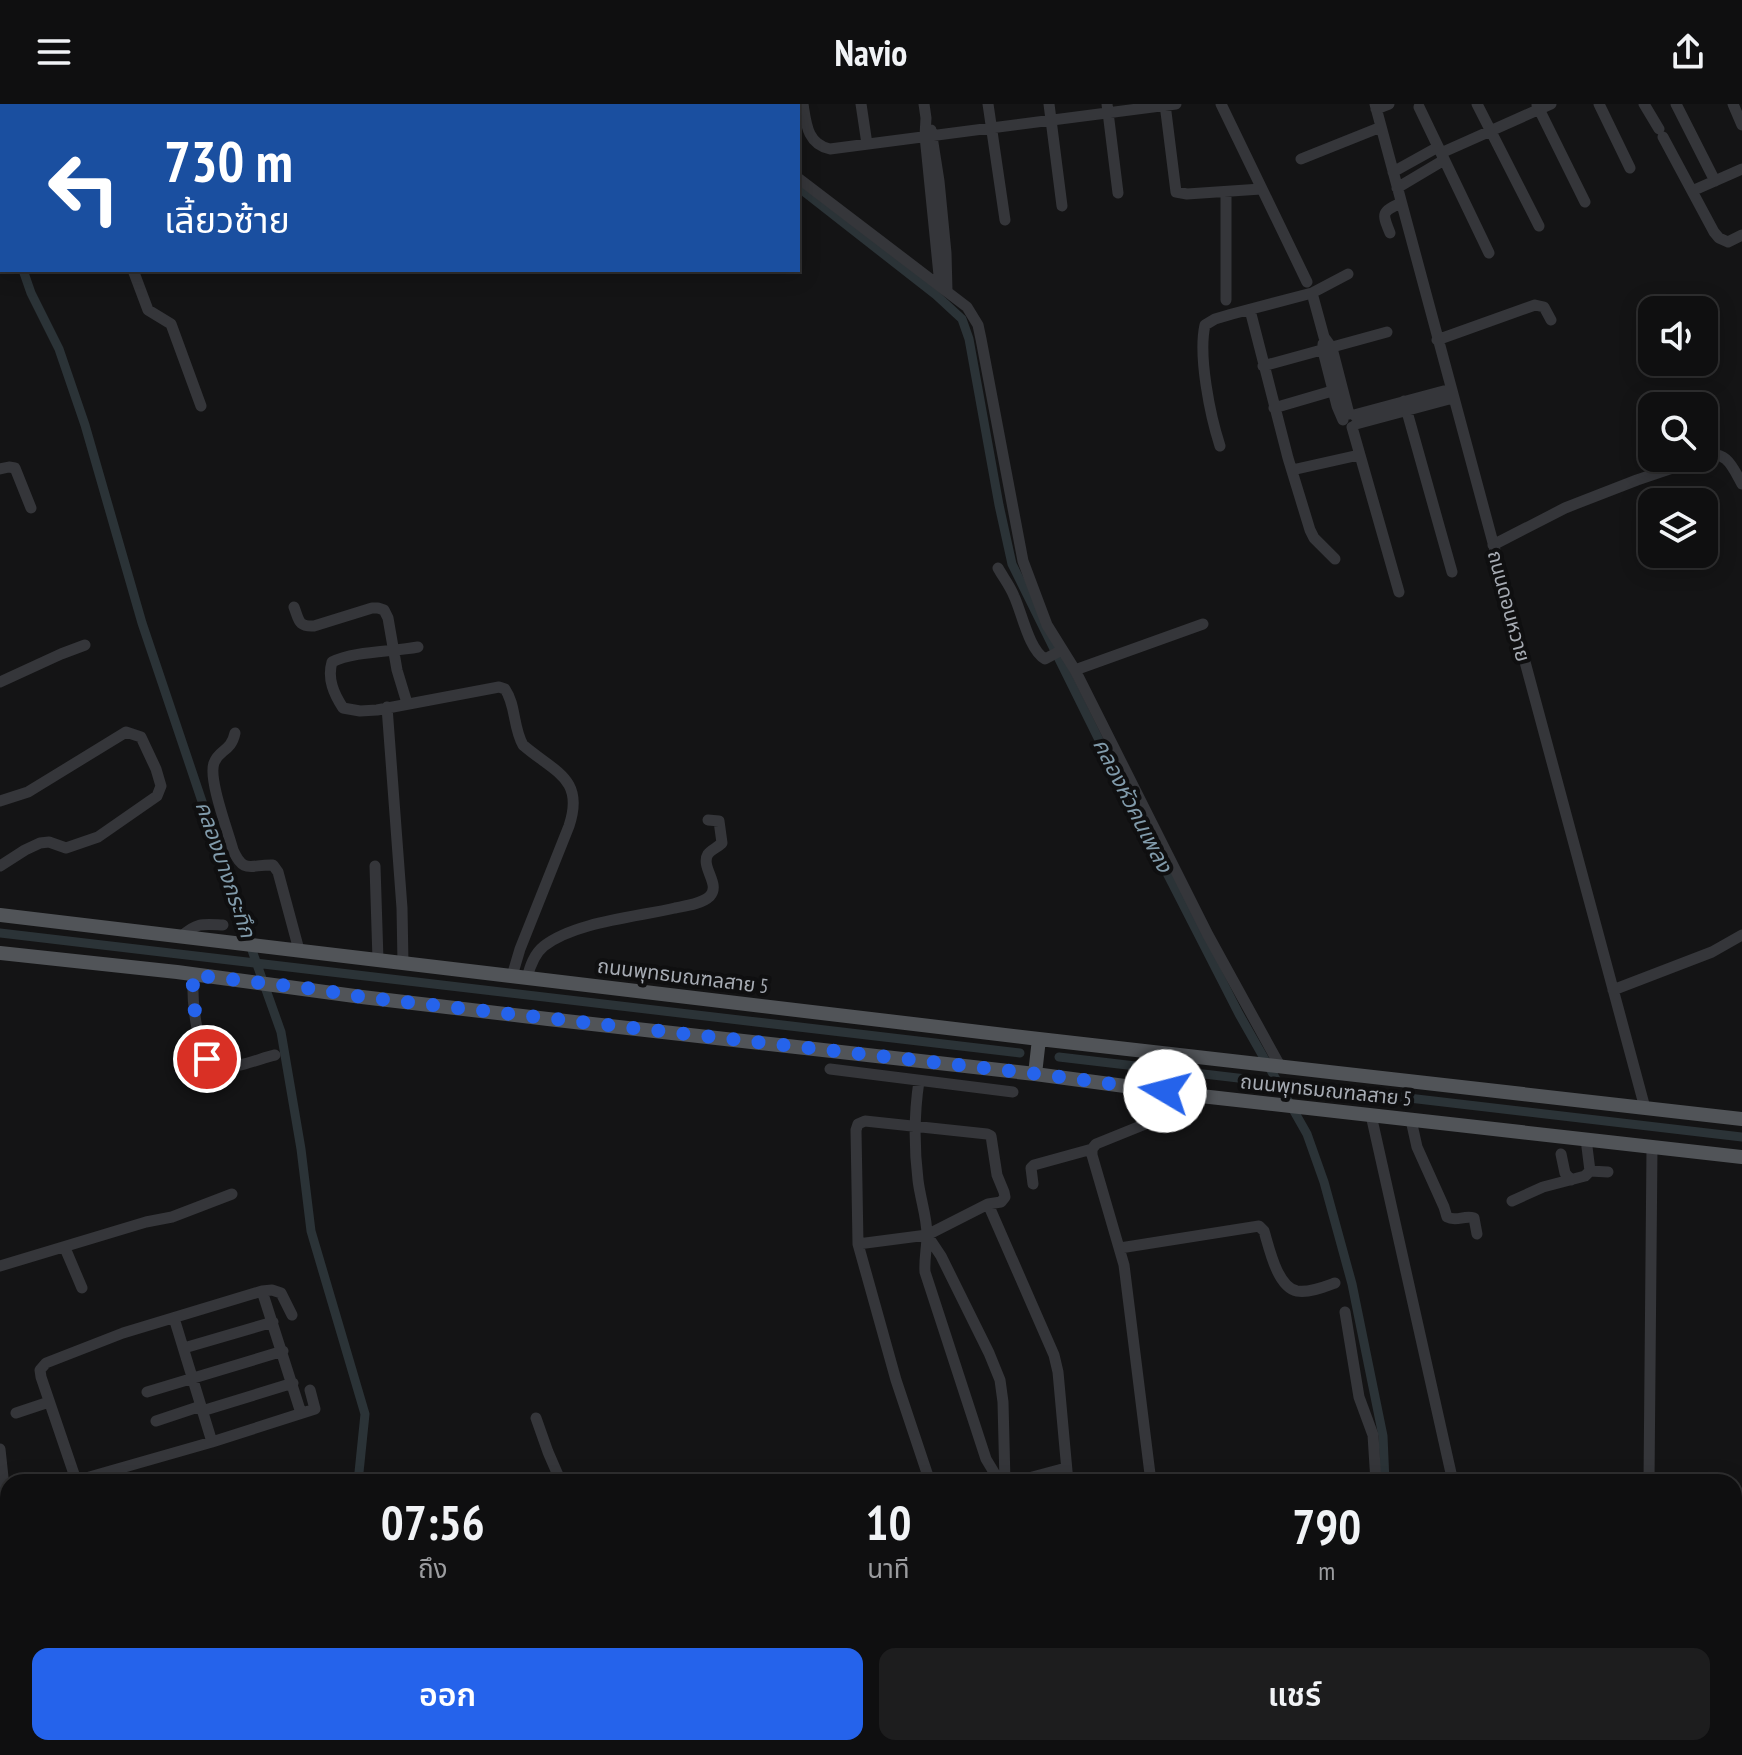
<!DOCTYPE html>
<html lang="th">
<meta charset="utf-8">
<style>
body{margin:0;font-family:"PT Sans Narrow","Noto Sans Thai",sans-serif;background:#1d1d1e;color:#f1f3f6;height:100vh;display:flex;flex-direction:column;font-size:30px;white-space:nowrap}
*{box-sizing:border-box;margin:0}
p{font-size:26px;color:#9b9c9f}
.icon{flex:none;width:44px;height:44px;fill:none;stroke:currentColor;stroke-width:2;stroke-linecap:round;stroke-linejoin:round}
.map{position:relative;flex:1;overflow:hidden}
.side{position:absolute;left:0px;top:1370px;width:1742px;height:282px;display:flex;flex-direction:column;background:#0f0f10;border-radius:24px 24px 0 0;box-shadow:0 4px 20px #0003,0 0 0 2px #2f2f30}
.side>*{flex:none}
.hud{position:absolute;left:0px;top:0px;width:800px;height:168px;box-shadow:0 4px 20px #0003,0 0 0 2px #2f2f30;background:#1a4fa0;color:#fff;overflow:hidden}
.tools{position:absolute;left:1638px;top:192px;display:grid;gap:16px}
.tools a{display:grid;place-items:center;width:80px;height:80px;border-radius:16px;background:#0f0f10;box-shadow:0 4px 20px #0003,0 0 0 2px #2f2f30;font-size:40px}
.pin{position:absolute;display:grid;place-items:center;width:68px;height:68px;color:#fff;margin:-34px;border:4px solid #fff;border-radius:50%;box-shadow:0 2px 8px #0007}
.me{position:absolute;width:88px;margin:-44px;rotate:278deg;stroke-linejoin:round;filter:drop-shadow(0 0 6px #0008)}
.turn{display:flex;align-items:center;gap:28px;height:168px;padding:0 32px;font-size:36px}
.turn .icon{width:104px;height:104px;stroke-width:2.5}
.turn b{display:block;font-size:56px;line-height:68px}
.eta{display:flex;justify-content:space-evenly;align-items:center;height:136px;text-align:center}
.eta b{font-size:48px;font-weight:600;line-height:56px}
.action{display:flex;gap:16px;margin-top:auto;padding:16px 32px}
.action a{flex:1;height:92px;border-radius:16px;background:#2563eb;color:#fff;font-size:32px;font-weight:600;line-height:92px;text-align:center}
.action a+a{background:#1d1d1e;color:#f1f3f6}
header{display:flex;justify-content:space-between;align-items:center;height:104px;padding:0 32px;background:#0f0f10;font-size:36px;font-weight:600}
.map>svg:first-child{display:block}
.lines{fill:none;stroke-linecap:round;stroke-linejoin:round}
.canal{stroke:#2b3337;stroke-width:9}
.minor{stroke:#35363a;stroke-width:11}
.major{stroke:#515458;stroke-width:14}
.route{stroke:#2563eb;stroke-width:14;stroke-dasharray:0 25.2}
.labels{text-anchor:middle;stroke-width:8;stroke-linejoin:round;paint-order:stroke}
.street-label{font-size:20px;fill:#a7acb4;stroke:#0f0f10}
.water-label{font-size:22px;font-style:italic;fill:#819bab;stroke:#0f0f10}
</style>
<header><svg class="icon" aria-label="menu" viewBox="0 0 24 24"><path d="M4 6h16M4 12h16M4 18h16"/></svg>Navio<svg class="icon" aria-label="share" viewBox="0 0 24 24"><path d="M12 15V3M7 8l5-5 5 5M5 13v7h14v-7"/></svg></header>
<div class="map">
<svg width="1742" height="1651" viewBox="0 0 1742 1651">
<rect width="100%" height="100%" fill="#141415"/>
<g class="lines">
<path class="canal" d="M692,0L695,2
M798,83L936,191L962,215L969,235L999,401L1012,460L1103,644L1239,910L1307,1030L1324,1078L1352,1180L1383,1332L1385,1378
M0,96L2,103
M23,166L31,189L59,245L85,321L142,519L254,852L281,928L301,1045L311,1127L365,1310L358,1378
M0,829L1020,949
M1059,953L1742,1033
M1464,1644L1467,1651
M334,1651V1644"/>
<path class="minor" d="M59,0V2
M706,0L708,2
M745,0V2
M803,0C806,19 807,40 830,45L1176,0
M861,0L867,40
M924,0L926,14L925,32L940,181
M988,0L1005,116
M1049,0L1062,102
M1107,0L1118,89
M1165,0L1176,88L1187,90L1261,85
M1221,0L1307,178
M1375,0L1645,1004
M1477,0L1539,122
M1599,0L1630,64
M1644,0L1659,25
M1676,0L1715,77
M1733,0L1742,21
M1537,1L1585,98
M85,2L91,0
M1419,3L1489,149
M1376,5L1389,0
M931,26L939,77L946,149L947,187
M1663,33L1714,128L1719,134L1728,138L1742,131
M1441,49L1551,0
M1301,55L1381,23
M1393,68L1438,43
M798,74L967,203L978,221L981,235L1023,457L1047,521L1075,566L1208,831L1280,962
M1397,84L1444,56
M1692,87L1742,65
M1226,88V196
M1390,129C1382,109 1381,108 1401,99
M133,166L148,206L171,220L201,302
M1312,189L1324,233L1332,244L1349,310
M1250,206L1288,354L1310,426L1314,434L1335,455
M1437,236L1535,201L1544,203L1551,216
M1323,240V247L1337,302L1343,316
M1263,262L1387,228
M1404,297L1452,468
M1274,304L1339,285
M1354,311L1451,285
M1356,320L1453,294
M1352,323L1399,488
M1220,342C1210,311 1198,252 1205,221L1215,215L1232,210L1312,189L1348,170
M1704,353C1726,344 1733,364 1742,380
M0,365L9,363L15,364L31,404
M1292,366L1359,351
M1493,441L1565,404L1637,376L1702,354
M998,464C1003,473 1010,482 1014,492C1022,509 1029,546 1045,555L1062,546
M294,503C299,516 298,523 314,522L372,504H378L384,506L388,514L397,566L407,599
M418,543C392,548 354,547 332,558C327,575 334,590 343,604L360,607L377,606L499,583L505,585C516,601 513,624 523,641C554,668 585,674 569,722L520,845L512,872
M1075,566L1203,520
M0,578L61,550L85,541
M387,603L402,804L403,859
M235,629C231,648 219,645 214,659C208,675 228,727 233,746C244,771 251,760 273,761L278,768L299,846
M0,697L28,688L126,628L141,633L156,665L161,682L157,692L98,733L66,744L49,738L40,739L25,746L0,762
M375,762L378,856
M182,832C197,818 204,820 223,821
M193,871C192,892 195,957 220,963C233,966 261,954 275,951
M527,874C530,862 534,850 544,842C575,818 636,813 675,804C685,802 702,800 710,792C721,780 700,763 708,750C711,746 718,743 722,739L719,717L708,716
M1613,886L1712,848L1742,831
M830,965L1013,988
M919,977C914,1010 914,1043 918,1076C920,1094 927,1113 927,1131C927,1144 924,1155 925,1168L986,1355L995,1370L1002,1378
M1371,1011L1453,1378
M1411,1016L1417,1043L1444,1103L1447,1113C1456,1118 1464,1111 1474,1114L1477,1130
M1561,1050L1565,1069L1571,1076
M1590,1067L1608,1068
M1033,1080L1031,1064L1034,1061L1092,1045
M1512,1097L1543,1083L1585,1072L1590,1067L1586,1035
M988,1100L1054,1251L1058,1268L1068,1378
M927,1131L941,1152L989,1249L1000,1276L1003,1298L1005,1378
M858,1140L927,1131L988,1100L1001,1098L1005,1093L1004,1088L997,1071L991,1032L987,1030L865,1017L858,1020L856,1026L858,1140L896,1276L930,1378
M65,1144L82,1184
M1120,1144L1259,1122L1264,1127C1269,1143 1277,1183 1297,1187C1309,1189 1324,1183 1335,1179
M0,1162L146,1118L172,1113L232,1090
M262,1187L272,1186L281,1189L292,1211
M1345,1208L1359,1293L1373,1331L1376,1378
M174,1214L212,1338
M184,1244L273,1218
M147,1288L283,1247
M202,1307L293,1279
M16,1309L49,1298
M536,1314L548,1348L561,1378
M156,1317L201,1302
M0,1345L8,1420
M76,1376L41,1273L40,1266L46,1259L123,1229L262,1187L301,1309
M72,1378L212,1338L315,1305L310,1286
M1014,1378L1066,1364
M1151,1378L1124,1161L1092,1051V1045L1096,1040L1185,1004L1191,999L1192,991
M1649,1378L1652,1043
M1734,1460L1742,1458
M0,1604L8,1602
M32,1644L33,1651
M94,1644L96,1651
M146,1644L147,1646
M574,1644C584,1649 592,1647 602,1644
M675,1644L678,1651
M1166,1644L1167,1651
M1223,1644L1224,1651
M1284,1644L1285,1651
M1344,1644L1345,1651
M1408,1644L1409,1651
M1475,1644L1478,1651
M324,1651L325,1644
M395,1651L397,1650
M688,1651L696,1644
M1650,1651V1644"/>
<path class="major" d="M0,811L1039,935L1742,1015
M0,849L177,868L362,893L548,915L1035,970L1192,991L1742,1053
M1035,970L1039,935"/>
</g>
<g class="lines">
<path class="route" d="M207,955C197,927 192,900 193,871L315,885L362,893L1046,971L1165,987"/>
</g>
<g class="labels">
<g class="street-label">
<text transform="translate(1509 502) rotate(75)" y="7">ถนนดอนหวาย</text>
<text transform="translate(683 872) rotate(7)" y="7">ถนนพุทธมณฑลสาย 5</text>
<text transform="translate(1326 986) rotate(6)" y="7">ถนนพุทธมณฑลสาย 5</text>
</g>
<g class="water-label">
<text transform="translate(1133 701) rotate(63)" y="8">คลองหัวคนเพลง</text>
<text transform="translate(226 765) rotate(71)" y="8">คลองบางกระทึก</text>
</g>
</g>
</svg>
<div class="tools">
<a><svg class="icon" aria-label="sound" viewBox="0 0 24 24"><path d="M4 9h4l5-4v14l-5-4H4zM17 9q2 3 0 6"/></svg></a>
<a><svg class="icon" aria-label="search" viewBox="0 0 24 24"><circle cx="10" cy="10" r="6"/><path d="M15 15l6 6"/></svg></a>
<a><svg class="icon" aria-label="layers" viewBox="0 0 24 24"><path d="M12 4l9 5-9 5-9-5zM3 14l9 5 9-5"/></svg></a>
</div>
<div class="pin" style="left:207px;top:955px;background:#d93025"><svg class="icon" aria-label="arrive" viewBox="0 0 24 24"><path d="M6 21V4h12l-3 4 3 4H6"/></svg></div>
<svg class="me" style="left:1165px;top:987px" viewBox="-20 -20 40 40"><circle r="19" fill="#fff"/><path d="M0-13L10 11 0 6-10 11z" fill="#2563eb"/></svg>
<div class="hud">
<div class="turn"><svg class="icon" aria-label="left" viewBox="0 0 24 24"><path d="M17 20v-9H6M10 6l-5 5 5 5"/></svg><div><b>730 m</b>เลี้ยวซ้าย</div></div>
</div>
<section class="side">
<div class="eta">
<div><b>07:56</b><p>ถึง</p></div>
<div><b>10</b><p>นาที</p></div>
<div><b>790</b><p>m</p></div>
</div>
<div class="action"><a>ออก</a><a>แชร์</a></div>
</section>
</div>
